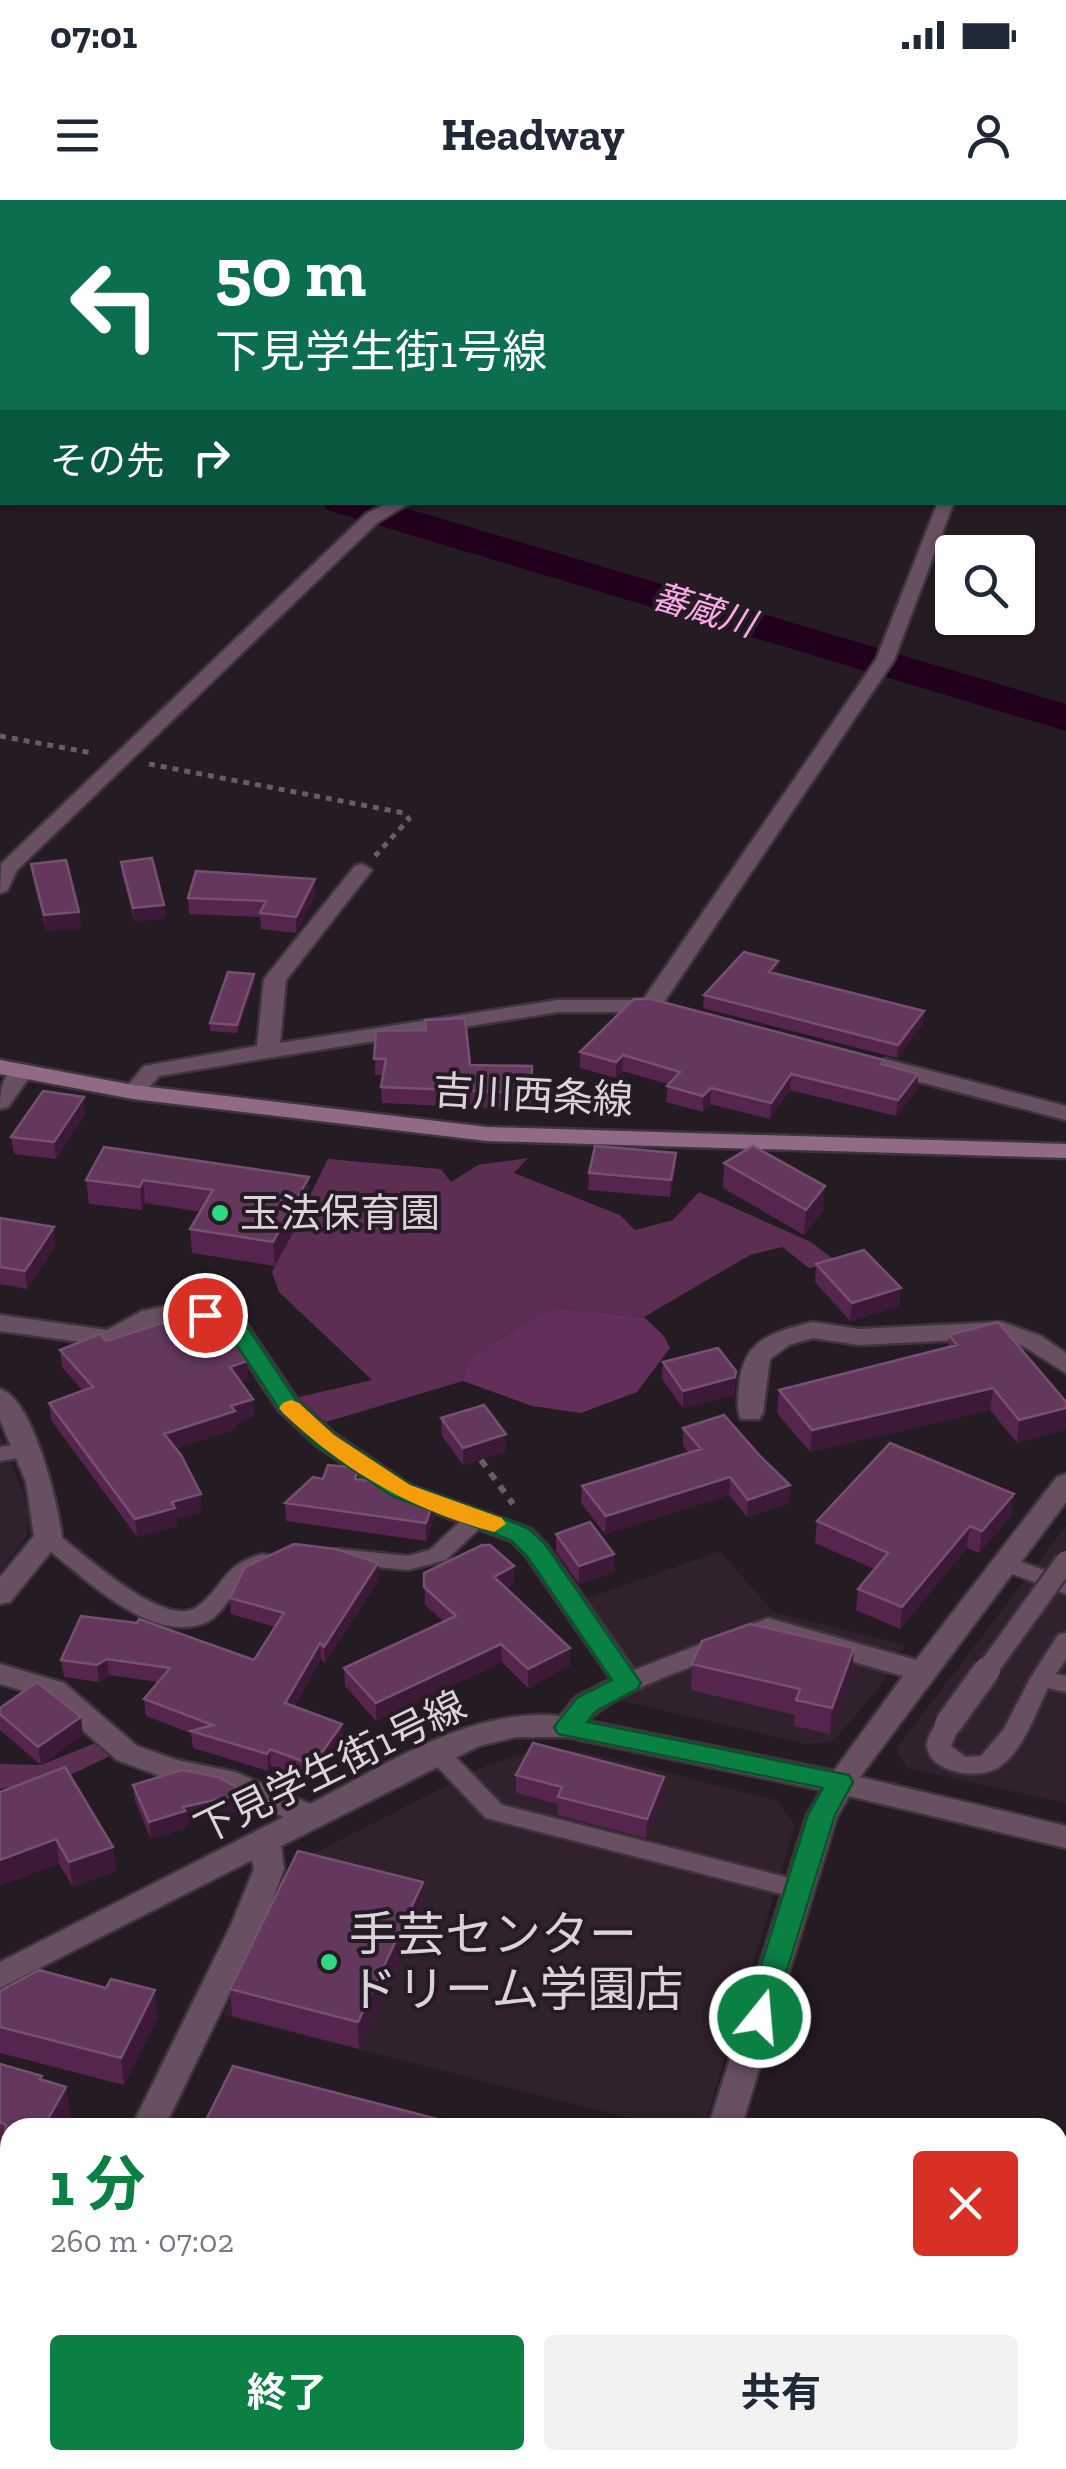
<!DOCTYPE html>
<html lang="ja">
<meta charset="utf-8">
<style>
body{margin:0;font-family:"Zilla Slab","Noto Sans JP",serif;background:#f2f2f3;color:#1f2937;height:100vh;display:flex;flex-direction:column;font-size:38px;white-space:nowrap}
*{box-sizing:border-box;margin:0}
p{font-size:32px;color:#747a83}
.icon{flex:none;width:55px;height:55px;fill:none;stroke:currentColor;stroke-width:2;stroke-linecap:round;stroke-linejoin:round}
.map{position:relative;flex:1;overflow:hidden}
.sheet{position:absolute;left:0px;top:1918px;width:1068px;height:352px;display:flex;flex-direction:column;background:#fff;border-radius:30px 30px 0 0;box-shadow:0 2px 8px #0004}
.sheet>*{flex:none}
.guide{position:absolute;left:0px;top:0px;width:1068px;height:305px;box-shadow:0 2px 8px #0004;background:#0b6e4f;color:#fff;overflow:hidden}
.buttons{position:absolute;left:935px;top:335px;display:grid;gap:20px}
.buttons a{display:grid;place-items:center;width:100px;height:100px;border-radius:10px;background:#fff;box-shadow:0 2px 8px #0004;font-size:50px}
.pin{position:absolute;display:grid;place-items:center;width:85px;height:85px;color:#fff;margin:-42px;border:5px solid #fff;border-radius:50%;box-shadow:0 2px 10px #0007}
.me{position:absolute;width:110px;margin:-55px;rotate:17deg;stroke-linejoin:round;filter:drop-shadow(0 0 8px #0008)}
.turn{display:flex;align-items:center;gap:35px;height:210px;padding:0 50px;font-size:45px}
.turn .icon{width:130px;height:130px;stroke-width:2.5}
.turn b{display:block;font-size:70px;line-height:85px}
.then{display:flex;align-items:center;height:95px;padding:0 50px;background:#0003;gap:20px;font-size:38px}
.round{display:grid;place-items:center;flex:none;width:105px;height:105px;border-radius:10px;background:#f2f2f3}
.overview{display:flex;align-items:center;justify-content:space-between;height:170px;padding:0 50px}
h1{font-size:60px;font-weight:700;line-height:75px;color:#0b8043}
.cta{display:flex;gap:20px;margin-top:auto;padding:20px 50px}
.cta a{flex:1;height:115px;border-radius:10px;background:#0b8043;color:#fff;font-size:40px;font-weight:700;line-height:115px;text-align:center}
.cta a+a{background:#f2f2f3;color:#1f2937}
.status{display:flex;justify-content:space-between;align-items:center;height:70px;padding:0 50px;background:#fff;direction:ltr}
.status svg{height:28px;fill:currentColor}
header{display:flex;justify-content:space-between;align-items:center;height:130px;padding:0 50px;background:#fff;font-size:45px;font-weight:700}
.map>svg:first-child{display:block}
.built{fill:#31212d}
.green{fill:#5b2e52}
.forest{fill:#632e59}
.lines{fill:none;stroke-linecap:round;stroke-linejoin:round}
.river{fill:#22001d;fill-rule:evenodd}
.service-casing{stroke:#3e353c;stroke-width:5}
.minor-casing{stroke:#3e353c;stroke-width:5}
.secondary-casing{stroke:#3e353c;stroke-width:5}
.path-far1{stroke:#675d65;stroke-width:5;stroke-dasharray:6 6;stroke-linecap:butt}
.path{stroke:#675d65;stroke-width:6;stroke-dasharray:8 8;stroke-linecap:butt}
.service{fill:#684f62;fill-rule:evenodd}
.minor{fill:#684f62;fill-rule:evenodd}
.secondary{fill:#916a88;fill-rule:evenodd}
.service-bridge-far1-casing{stroke:#3e353c;stroke-width:25;stroke-linecap:butt}
.service-bridge-casing{stroke:#3e353c;stroke-width:31;stroke-linecap:butt}
.service-bridge-far1{stroke:#684f62;stroke-width:20}
.service-bridge{stroke:#684f62;stroke-width:26}
.wall{fill:#55254d}
.shaded-wall{fill:#3c1936}
.building{fill:#63385c;stroke:#76506f;stroke-width:2.5}
.route{fill:#0b8043;stroke:#07532c;stroke-width:2.5}
.slow{fill:#f59e0b}
.poi-dot{fill:#31d882;stroke:#251b23;stroke-width:4}
.labels{text-anchor:middle;stroke-width:8;stroke-linejoin:round;paint-order:stroke}
.far-water-label{font-size:35px;font-style:italic;fill:#faa8e8;stroke:#251b23}
.street-label{font-size:40px;fill:#dbd3d9;stroke:#251b23}
.poi-label{font-size:40px;fill:#dbd3d9;stroke:#251b23;text-anchor:start}
.near-poi-label{font-size:48px;fill:#dbd3d9;stroke:#251b23;text-anchor:start}
</style>
<div class="status"><b>07:01</b><svg viewBox="0 0 49 12"><path d="M0 12V9h3v3zM5 12V6h3v6zM10 12V3h3v9zM15 12V0h3v12zM26 1h20v11H26zM47 4h2v5h-2z"/></svg></div>
<header><svg class="icon" aria-label="menu" viewBox="0 0 24 24"><path d="M4 6h16M4 12h16M4 18h16"/></svg>Headway<svg class="icon" aria-label="person" viewBox="0 0 24 24"><circle cx="12" cy="8" r="4"/><path d="M4 21q1-7 8-7t8 7"/></svg></header>
<div class="map">
<svg width="1066" height="2269" viewBox="0 0 1066 2269">
<rect width="100%" height="100%" fill="#251b23"/>
<path class="built" d="M0,1234L30,1311L26,1337L0,1372Z
M1066,1326V1603L907,1568L896,1549Z
M720,1351L773,1412L905,1445L881,1485L833,1542L806,1544L619,1500L633,1465L583,1400Z
M557,1549L585,1552L776,1600L795,1625L704,1927H665L223,1815L307,1657L487,1565L536,1550Z"/>
<path class="green" d="M528,958L514,973L620,1015L635,1030L673,1020L699,992L811,1042L840,1064L809,1068L782,1047L750,1055L644,1117L551,1107L467,1159L463,1181L326,1222L295,1198L372,1180L279,1092L272,1072L328,959L441,969L451,982L478,965Z
M100,1541L114,1554L68,1576L0,1589V1564L41,1565Z"/>
<path class="forest" d="M551,1107L644,1117L664,1136L670,1148L637,1192L581,1213L532,1206L463,1181L467,1159Z"/>
<g class="lines">
<path class="river" d="M0,198H2V220H0Z
M322,302H385L1066,504V531L327,310Z"/>
<defs>
<path id="service" d="M28,1243L35,1245L38,1250L35,1255L0,1261V1247Z
M477,1311L488,1318L485,1323L446,1360L438,1362L408,1370L339,1363L331,1361L328,1356L331,1351L339,1349L408,1356L430,1350L469,1313Z
M48,1331L56,1333C82,1352 164,1430 197,1407C224,1388 221,1365 263,1354L271,1356L274,1361C266,1372 253,1374 243,1382C230,1394 223,1414 207,1422C151,1447 81,1374 40,1343L37,1338Z
M1005,1356L1066,1378V1394L997,1368L994,1363L997,1358Z
M1066,1433V1459L1056,1474L1066,1476V1492L1048,1488C1035,1514 1022,1554 996,1569C977,1579 931,1573 927,1547C926,1537 935,1526 940,1518H956L960,1524L951,1546L965,1557L981,1556L1004,1529L1030,1479L1058,1435Z
M437,1544L445,1546L502,1605L797,1680L806,1682L809,1689L806,1696L797,1698L486,1618L429,1558L425,1552L429,1546Z
M0,1968L10,1971V1994L0,1991Z
M0,2149L10,2152V2176L0,2173Z"/>
<path id="minor" d="M700,0H716L718,2H702Z
M0,73H2V81H0Z
M1065,92H1066V100H1065Z
M1065,240H1066V250H1065Z
M389,302H411L378,322L17,670L7,691L0,693L1,664L366,314Z
M938,302H954L894,460L664,802L669,807L666,812H558L268,858L159,876L141,897H125L122,892L144,866L257,846L264,779L355,666L362,664L372,670L286,780L280,843L558,800H643L876,460Z
M885,859L1066,906V920L877,871L874,866Z
M22,865L33,872L8,907L0,909C0,891 2,870 22,865Z
M177,1104L214,1110L247,1125L297,1199L335,1234L410,1285L531,1329L546,1344L634,1470L768,1418L916,1460L1057,1277L1066,1274V1302L860,1577L1066,1626V1648L849,1596L837,1616L741,1928H708L807,1615L822,1590L567,1537H516L479,1546L281,1646L284,1669L263,1725L164,1928H131L231,1725L254,1669L252,1660L0,1788V1762L284,1617L221,1590L173,1581L117,1560L44,1497L0,1484V1464L64,1483L137,1546L177,1560L235,1572L310,1604C386,1565 470,1507 560,1516L576,1497L611,1479L526,1356L511,1341L392,1297L317,1246L279,1211L229,1135L200,1122L158,1123L111,1146L0,1131V1115L107,1130L142,1111ZM770,1438L903,1476L834,1571L588,1521C615,1489 727,1455 770,1438Z
M812,1122L859,1129L1002,1122L1041,1136L1066,1153V1173L1023,1146L1000,1138L859,1145L813,1138L789,1145L770,1159L763,1213L759,1219H741C736,1209 738,1198 739,1187C743,1139 771,1133 812,1122Z
M0,1189C33,1198 59,1306 62,1338L10,1402L0,1404V1377L34,1336L26,1282L0,1220Z
M10,2187V2234L0,2238V2191Z
M600,2260H636L634,2269H598Z"/>
<path id="secondary" d="M0,860L133,885L487,927L1066,944V958L487,941L133,899L0,874Z"/>
</defs>
<use href="#service" class="service-casing"/>
<use href="#minor" class="minor-casing"/>
<use href="#secondary" class="secondary-casing"/>
<path class="path-far1" d="M0,536L92,553
M149,564L404,613L409,619L375,656"/>
<path class="path" d="M481,1260L513,1304"/>
<use href="#service" class="service"/>
<use href="#minor" class="minor"/>
<use href="#secondary" class="secondary"/>
<defs>
<path id="service-bridge-far1" d="M985,1473L1066,1361"/>
<path id="service-bridge" d="M948,1524L987,1470"/>
</defs>
<use href="#service-bridge-far1" class="service-bridge-far1-casing"/>
<use href="#service-bridge" class="service-bridge-casing"/>
<use href="#service-bridge-far1" class="service-bridge-far1"/>
<use href="#service-bridge" class="service-bridge"/>
</g>
<path class="wall" d="M121,662L164,705L165,718L135,722L122,675Z
M31,664L79,712L81,728L46,731L33,679Z
M315,679V695L296,733L261,729L260,717L189,714L188,698Z
M254,774L255,782L237,833L210,831V823Z
M778,774L924,811L923,824L897,858L703,808L704,795Z
M376,831L470,865L532,883L531,910L382,903L381,887L383,875H375Z
M580,852L884,860V865L917,890L896,916L790,890L770,919L710,904L703,912L666,902L668,884L622,871L616,878L580,868Z
M85,914L56,959L14,954L11,937Z
M104,947L310,1001L275,1066L192,1053L190,1029L201,1012L145,1003L142,1010L89,1004L86,980Z
M676,953V970L670,997L588,990L589,973Z
M724,963L823,1011L804,1035L723,988Z
M0,1018L56,1044L27,1089L0,1084Z
M816,1064L900,1106L850,1121L815,1082Z
M171,1113L247,1161L248,1179L240,1181L253,1199L254,1217L236,1223V1229L175,1248L202,1312L176,1319L177,1326L137,1337L51,1220L49,1203L83,1191L62,1167L60,1150L106,1141L171,1121Z
M949,1135L1066,1202V1229L1017,1243L990,1210L810,1252L777,1213L779,1190L948,1147Z
M663,1162L736,1171L734,1195L683,1208L662,1179Z
M441,1218L506,1252L463,1265L442,1236Z
M683,1228L761,1257L790,1285L789,1303L747,1317L729,1295L605,1334L581,1303L582,1286L688,1252L683,1246Z
M358,1279L434,1299V1317L426,1341L286,1321L285,1303Z
M1011,1316L979,1353L967,1348L900,1429L856,1410L858,1389L874,1369L815,1343L817,1321Z
M556,1334L614,1372L579,1384L556,1352Z
M424,1373L514,1384L506,1388L570,1448V1466L528,1488L502,1462L376,1521L345,1486L344,1468L443,1421L425,1405Z
M379,1379L325,1463L321,1459L294,1507L342,1524L343,1540L314,1582L271,1566L268,1571L193,1548L191,1533L146,1516L144,1499L158,1482L109,1475L99,1482L64,1477L61,1460L81,1416L254,1460L275,1427L231,1414L230,1398Z
M854,1448L852,1474L830,1534L794,1526L795,1515L691,1490L692,1464Z
M0,1508L81,1517L83,1535L41,1565L0,1530Z
M516,1575L664,1577L663,1596L646,1638L557,1615L558,1604L516,1593Z
M133,1585L248,1610L186,1623L187,1628L151,1639L135,1601Z
M0,1592L116,1671L73,1687L59,1664Z
M424,1709L359,1849L232,1816L230,1789Z
M0,1791L158,1817L124,1885L0,1853Z
M0,1864L42,1876L43,1880L66,1887L72,1928H10V1985L7,1967L0,1965Z
M412,2260H500L497,2269H412Z
M790,2260H1058L1066,2269H822Z"/>
<path class="shaded-wall" d="M315,679V695L296,733V717Z
M164,705L165,718L135,722L133,708Z
M79,712L81,728L46,731L44,715Z
M778,761V775L769,772Z
M254,774L255,782L237,833V825Z
M924,811L923,824L897,858L898,845Z
M623,855L622,871L616,878V862Z
M791,874L790,890L770,919L771,903Z
M918,874L917,890L896,916L898,900Z
M711,888L710,904L703,912V896Z
M84,897L85,914L56,959L54,942Z
M676,953V970L670,997L671,980Z
M309,977L310,1001L275,1066L273,1042Z
M143,980L145,1003L142,1010L140,987Z
M825,986L823,1011L804,1035L806,1010Z
M54,1027L56,1044L27,1089L25,1071Z
M901,1088L900,1106L850,1121L852,1103Z
M247,1161L248,1179L231,1184L230,1167Z
M735,1177L734,1195L683,1208V1191Z
M993,1188L990,1210L810,1252L812,1230Z
M253,1199L254,1217L236,1223V1229L166,1252L164,1234L231,1206Z
M1066,1208V1229L1017,1243L1019,1220Z
M506,1234V1252L463,1265V1248Z
M730,1277L729,1295L605,1334L606,1316Z
M790,1285L789,1303L747,1317L748,1300Z
M201,1294L202,1312L176,1319L177,1326L137,1337L135,1319L172,1302Z
M1014,1294L1011,1316L979,1353L982,1331Z
M434,1299V1317L426,1341V1323Z
M970,1326L967,1348L900,1429L902,1407Z
M614,1354V1372L579,1384V1366Z
M378,1363L379,1379L325,1463L324,1447Z
M514,1366V1384L494,1395V1377Z
M320,1443L321,1459L286,1520L285,1503Z
M501,1444L502,1462L376,1521V1503Z
M570,1448V1466L528,1488V1469Z
M854,1448L852,1474L830,1534L832,1508Z
M107,1459L109,1475L99,1482L97,1465Z
M81,1517L83,1535L41,1565L38,1547Z
M342,1524L343,1540L314,1582L313,1565Z
M270,1549L271,1566L268,1571L267,1554Z
M664,1577L663,1596L646,1638L647,1619Z
M247,1593L248,1610L186,1623L187,1628L151,1639L149,1622L183,1607Z
M56,1639L59,1664L0,1686V1660Z
M113,1647L116,1671L73,1687L69,1662Z
M423,1682L424,1709L359,1849L358,1822Z
M155,1790L158,1817L124,1885L121,1858Z
M42,1876L48,1918L66,1887L72,1928H43L40,1879Z
M1066,2105V2121L1058,2124V2108Z
M451,2260H455V2269H447Z
M489,2260H500L497,2269H489Z"/>
<path class="building" d="M0,17H2V37L0,34Z
M152,658L164,705L133,708L121,662Z
M66,660L79,712L44,715L31,664Z
M196,671L315,679L296,717L260,713L266,701L188,698Z
M744,752L778,761L769,772L924,811L898,845L704,795Z
M228,772L254,774L237,825L210,823Z
M634,799H651L884,860L881,864L918,874L898,900L791,874L771,903L711,888L703,896L667,886L680,872L623,855L616,862L580,852Z
M465,818L470,865L532,866L531,893L381,887L386,859H374L376,831L426,830L425,820Z
M43,891L84,897L54,942L11,937Z
M595,946L676,953L671,980L589,973Z
M753,946L825,986L806,1010L724,963Z
M104,947L309,977L273,1042L190,1029L213,990L143,980L140,987L86,980Z
M0,1018L54,1027L25,1071L0,1067Z
M864,1050L901,1088L852,1103L816,1064Z
M198,1108L222,1119L235,1135L247,1161L230,1167L253,1199L231,1206L235,1211L164,1234L181,1255L201,1294L172,1302L175,1308L135,1319L49,1203L93,1187L60,1150L100,1134L106,1141L175,1119L171,1113L186,1109Z
M998,1122L1066,1202V1208L1019,1220L993,1188L812,1230L779,1190L957,1145L949,1135Z
M718,1148L736,1171L735,1177L683,1191L663,1162Z
M484,1205L506,1234L463,1248L441,1218Z
M724,1215L761,1257L790,1285L748,1300L730,1277L606,1316L582,1286L701,1249L683,1228Z
M890,1243L1014,1294L982,1331L970,1326L902,1407L858,1389L888,1353L817,1321Z
M328,1265L358,1268L355,1279L394,1284L434,1299L426,1323L285,1303L313,1277L323,1279Z
M590,1322L614,1354L579,1366L556,1334Z
M294,1344L336,1349L378,1363L324,1447L320,1443L285,1503L342,1524L313,1565L270,1549L267,1554L191,1531L213,1525L144,1499L170,1468L107,1459L97,1465L61,1460L81,1416L137,1423L139,1419L254,1460L284,1413L230,1398L245,1367Z
M482,1345H490L514,1366L494,1377L570,1448L528,1469L501,1444L376,1503L344,1468L456,1416L424,1387V1373Z
M750,1424L854,1448L832,1508L796,1500L800,1489L692,1464L702,1441Z
M37,1482L81,1517L38,1547L0,1514V1508Z
M533,1543L664,1577L647,1619L558,1597L562,1587L516,1575Z
M65,1567L113,1647L69,1662L56,1639L0,1660V1592Z
M182,1570L218,1577L247,1593L183,1607L185,1611L149,1622L133,1585Z
M298,1651L423,1682L358,1822L230,1789Z
M39,1770L106,1788L111,1779L155,1790L121,1858L0,1827V1791Z
M0,1864L42,1876L40,1879L66,1887L43,1928H10V1953L4,1951L6,1925L0,1922Z
M233,1866L472,1928H202Z
M1066,2016V2105L1058,2108V2019Z
M1058,2239L1066,2241V2269H919L887,2260H1058Z
M27,2260H310L309,2264L327,2269H22Z
M415,2260H451L447,2269Z"/>
<path class="route" d="M205,1108L246,1125L296,1200L334,1235L410,1285L513,1322L529,1329L545,1344L641,1483L637,1489L596,1511L587,1522L849,1575L853,1582L835,1615L770,1825L760,1828L749,1825L745,1817L808,1615L823,1588L558,1534L554,1527L577,1498L612,1480L527,1356L512,1341L496,1334L392,1296L318,1246L280,1210L230,1135L197,1120L194,1115Z"/>
<path class="slow" d="M291,1200L299,1203L334,1235L410,1285L502,1318L506,1324L494,1332C410,1309 346,1272 283,1213L279,1208L283,1203Z"/>
<g class="poi-dot">
<circle cx="220" cy="1013" r="10"/>
<circle cx="329" cy="1762" r="10"/>
</g>
<g class="labels">
<g class="far-water-label">
<text transform="translate(704 410) rotate(17)" y="12">蕃蔵川</text>
</g>
<g class="street-label">
<text transform="translate(533 895) rotate(3)" y="14">吉川西条線</text>
<text transform="translate(330 1567) rotate(-26)" y="14">下見学生街1号線</text>
</g>
<g class="poi-label">
<text x="240" y="1027">玉法保育園</text>
</g>
<g class="near-poi-label">
<text x="349" y="1751">手芸センター<tspan x="349" dy="55">ドリーム学園店</tspan></text>
</g>
</g>
</svg>
<div class="buttons">
<a><svg class="icon" aria-label="search" viewBox="0 0 24 24"><circle cx="10" cy="10" r="6"/><path d="M15 15l6 6"/></svg></a>
</div>
<div class="pin" style="left:205px;top:1115px;background:#d93025"><svg class="icon" aria-label="arrive" viewBox="0 0 24 24"><path d="M6 21V4h12l-3 4 3 4H6"/></svg></div>
<svg class="me" style="left:760px;top:1817px" viewBox="-20 -20 40 40"><circle r="17" fill="#0b8043" stroke="#fff" stroke-width="3"/><path d="M0-11L8 9 0 5-8 9z" fill="#fff"/></svg>
<div class="guide">
<div class="turn"><svg class="icon" aria-label="left" viewBox="0 0 24 24"><path d="M17 20v-9H6M10 6l-5 5 5 5"/></svg><div><b>50 m</b>下見学生街1号線</div></div>
<div class="then">その先<svg class="icon" aria-label="right" viewBox="0 0 24 24"><path d="M7 20v-9h11M14 6l5 5-5 5"/></svg></div>
</div>
<section class="sheet">
<div class="overview"><div><h1>1 分</h1><p>260 m · 07:02</p></div><a class="round" style="background:#d93025;color:#fff"><svg class="icon" aria-label="close" viewBox="0 0 24 24"><path d="M6 6l12 12M18 6L6 18"/></svg></a></div>
<div class="cta"><a>終了</a><a>共有</a></div>
</section>
</div>
